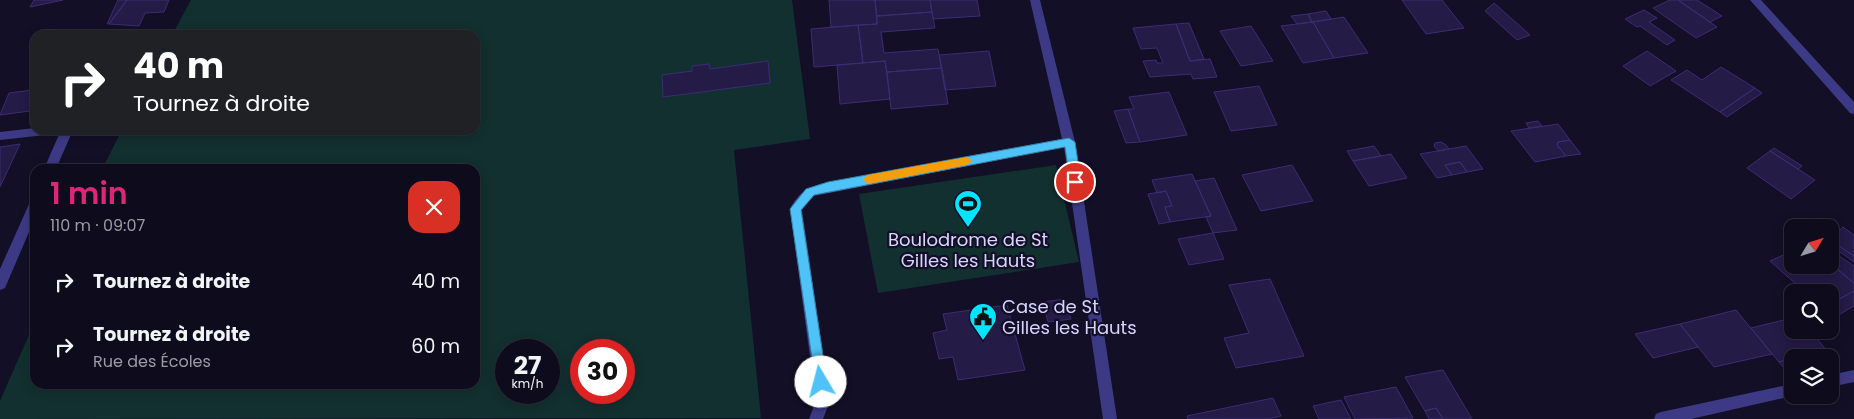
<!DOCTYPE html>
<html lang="fr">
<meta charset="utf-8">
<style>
body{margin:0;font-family:Poppins,sans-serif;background:#1c1929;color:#f1f3f6;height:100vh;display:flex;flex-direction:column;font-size:19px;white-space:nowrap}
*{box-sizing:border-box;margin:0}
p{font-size:16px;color:#9b9ba3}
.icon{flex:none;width:28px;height:28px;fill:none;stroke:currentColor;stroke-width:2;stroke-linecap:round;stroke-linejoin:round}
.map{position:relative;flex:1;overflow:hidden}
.panel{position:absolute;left:30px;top:164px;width:450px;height:225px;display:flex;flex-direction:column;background:#0e0b1c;border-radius:15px;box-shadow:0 2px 12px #0003,0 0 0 1px #2e2b3b}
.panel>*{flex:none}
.top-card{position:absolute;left:30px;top:30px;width:450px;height:105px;border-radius:15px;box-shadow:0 2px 12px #0003,0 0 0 1px #2e2b3b;background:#202124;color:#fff;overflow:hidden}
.needle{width:32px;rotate:52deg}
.controls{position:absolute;left:1784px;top:219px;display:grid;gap:10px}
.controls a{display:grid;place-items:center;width:55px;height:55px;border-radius:10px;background:#0e0b1c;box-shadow:0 2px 12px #0003,0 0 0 1px #2e2b3b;font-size:25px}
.speed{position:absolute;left:495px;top:339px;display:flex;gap:10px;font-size:25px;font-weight:700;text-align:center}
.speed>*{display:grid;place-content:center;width:65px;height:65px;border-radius:50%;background:#0e0b1c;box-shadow:0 2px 12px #0003,0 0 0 1px #2e2b3b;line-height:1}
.speed small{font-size:12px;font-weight:400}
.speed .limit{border:8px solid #d22;background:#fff;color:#111}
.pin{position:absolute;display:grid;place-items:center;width:42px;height:42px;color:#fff;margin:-21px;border:2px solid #fff;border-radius:50%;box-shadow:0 1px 5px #0007}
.me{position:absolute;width:55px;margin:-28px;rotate:352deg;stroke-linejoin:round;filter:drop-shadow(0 0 4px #0008)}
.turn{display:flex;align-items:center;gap:18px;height:105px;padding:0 20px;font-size:22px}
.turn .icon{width:65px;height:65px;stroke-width:2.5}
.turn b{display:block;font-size:35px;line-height:42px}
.round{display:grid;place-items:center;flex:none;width:52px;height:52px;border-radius:15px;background:#1c1929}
.head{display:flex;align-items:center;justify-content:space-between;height:85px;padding:0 20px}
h1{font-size:30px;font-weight:600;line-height:38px;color:#db2777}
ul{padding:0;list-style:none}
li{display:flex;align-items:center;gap:15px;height:65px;padding:0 20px}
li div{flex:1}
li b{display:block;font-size:19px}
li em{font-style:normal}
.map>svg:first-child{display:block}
.green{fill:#12302f;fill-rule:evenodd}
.building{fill:#241b47;stroke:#3b2d73}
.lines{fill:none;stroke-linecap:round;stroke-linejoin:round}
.minor{fill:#3d3a85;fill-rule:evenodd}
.route{fill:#4fc3f7;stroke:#337fa1}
.slow{fill:#f59e0b}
.labels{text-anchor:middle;stroke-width:4.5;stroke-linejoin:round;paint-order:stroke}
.poi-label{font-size:18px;fill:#d9d4ff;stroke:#130f26}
</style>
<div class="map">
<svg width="1854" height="419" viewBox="0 0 1854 419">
<rect width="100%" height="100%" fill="#130f26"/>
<path class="green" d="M191,0H792L810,139L734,150L761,418L0,419V401L35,321V384H475V169H102L122,130H475V35H172ZM506,350H549V392H506ZM581,350H624V392H581Z
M1056,165L1079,262L878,293L859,194Z"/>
<path class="building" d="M34,0H63L30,7Z
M118,0H127L109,24H107Z
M127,0H169L164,12L145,13L139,26L109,24Z
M829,0H875L877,24L831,27Z
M875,0H930L932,12L877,16Z
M930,0H977L980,16L933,19Z
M1402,0H1442L1464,28L1426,34Z
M1670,0H1678L1717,27L1696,38L1653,8Z
M1681,0H1697L1722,16L1710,22L1679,1Z
M1494,3L1530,35L1517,40L1485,11Z
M1644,10L1657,18L1649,22L1675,40L1667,45L1640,26L1637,27L1625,19Z
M1326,11L1331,19L1312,22L1308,14Z
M932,12L935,28L881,32L884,53L938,49L942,68L887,72L885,61L863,63L858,25L877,24V16Z
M1308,14L1312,22L1297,24L1291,16Z
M1344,17L1368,53L1334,58L1313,22Z
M1313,22L1334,58L1303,63L1281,26Z
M1189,23L1204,59L1190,61L1176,24Z
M1176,24L1190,61L1210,59L1217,77L1193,79L1191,74L1150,77L1143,61L1156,60L1157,63H1163L1157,48L1141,49L1133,28Z
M858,25L863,63L814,67L811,29Z
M1251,26L1273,61L1241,66L1220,31Z
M989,51L996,86L945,90L939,55Z
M1647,51L1676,71L1650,86L1623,66Z
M768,61L770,83L663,97L662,75L692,71V66L709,64L710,69Z
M885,61L890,99L840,104L837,65Z
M1721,67L1755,88L1720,112L1671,80L1687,70L1702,80Z
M942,68L948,104L891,109L887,72Z
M33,86H35V99L30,111L0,115L9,93L32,90Z
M1259,86L1277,125L1231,131L1214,92Z
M1755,88L1762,93L1727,117L1720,112Z
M1169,92L1187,135L1140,142L1128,109H1134L1129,97Z
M1128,109L1140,142L1126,143L1114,111Z
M1538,121L1542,126L1529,128L1526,123Z
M1558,124L1570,140L1558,142L1557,145L1566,156L1535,162L1511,131Z
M1570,140L1581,154L1566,156L1557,145L1558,142Z
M1441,142L1446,145L1449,149L1438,151L1434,146L1435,143Z
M20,144L0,187V147Z
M1374,146L1381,156L1353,161L1347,151Z
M1466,146L1483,169L1467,172L1460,162L1445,165L1452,175L1437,178L1420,154Z
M1774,148L1802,166L1798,169L1770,151Z
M1770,151L1798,169L1815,180L1791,199L1747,168Z
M1391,154L1407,178L1369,186L1353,161Z
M1460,162L1467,172L1452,175L1445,165Z
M1292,165L1313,201L1261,211L1242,175Z
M1192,174L1211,216L1170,222L1165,207L1172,206L1166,191L1157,193L1152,180Z
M1214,178L1237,230L1213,233L1206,217L1211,216L1195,181Z
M1166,191L1172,206L1165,207L1170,222L1159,224L1148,194Z
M1843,227L1854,235V256L1830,240Z
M1213,233L1224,259L1189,265L1178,239Z
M1830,240L1854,256V262L1830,245Z
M1830,250L1854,266V283L1830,263Z
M1792,251V265H1830V263L1854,283V291L1830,304V292H1805L1770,261Z
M1270,279L1304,356L1236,368L1224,338L1249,333L1229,285Z
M1854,291V306L1833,318L1830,315V304Z
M1065,299L1071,319L1048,322L1043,302Z
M1007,305L1025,370L958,380L953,357L939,359L933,333L947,330L943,314Z
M1736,310L1772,354L1714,367L1680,324Z
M1792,318V330H1810L1827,351L1779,362L1751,328Z
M1680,324L1698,347L1653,358L1635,334Z
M1827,351L1838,362L1830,364V358H1797Z
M1792,358V373L1789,374L1779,362Z
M1443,370L1472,419H1443L1436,408L1425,411L1405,377Z
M1396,387L1413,418L1355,419L1344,397Z
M1273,398L1281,416L1268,419H1188L1187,416Z
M1341,400L1351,419H1319L1313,406Z
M1436,408L1443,419H1429L1425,411Z"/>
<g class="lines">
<path class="minor" d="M1030,0H1040L1075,142L1117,419H1103L1064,147L814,196L802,210L830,401L823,419H809L816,401L790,209C799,191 809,187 828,182L1062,139Z
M1750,0H1761L1854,102V114L1850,113Z
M35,128V130H60L54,134L0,140V132Z
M61,130H73L56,169H44Z
M35,199V218L5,288L0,290V269L29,204L31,200Z
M1854,370V382L1830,387V375Z
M1792,384V395H1796L1792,396L1691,419H1654L1656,414L1661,412Z"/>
</g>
<path class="route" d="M1069,138L1075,142L1081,182L1075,186L1070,182L1065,147L814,195L801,210L827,382L825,386L821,388L816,386L790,209L806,189L828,182Z"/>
<path class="slow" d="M967,157L972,161L967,165L868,184L863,179L868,175Z"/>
<defs>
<symbol id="stadium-pin" viewBox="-11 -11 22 30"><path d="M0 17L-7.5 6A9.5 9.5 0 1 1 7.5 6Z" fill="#00e5ff" stroke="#130f26"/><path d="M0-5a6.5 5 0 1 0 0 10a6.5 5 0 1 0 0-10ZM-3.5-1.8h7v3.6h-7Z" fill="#111"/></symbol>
<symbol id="civic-pin" viewBox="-11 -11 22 30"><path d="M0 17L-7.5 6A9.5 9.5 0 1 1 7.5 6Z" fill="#00e5ff" stroke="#130f26"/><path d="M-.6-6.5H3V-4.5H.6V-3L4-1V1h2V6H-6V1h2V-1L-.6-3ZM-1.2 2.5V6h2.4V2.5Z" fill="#111"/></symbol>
</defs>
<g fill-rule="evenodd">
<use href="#stadium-pin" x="952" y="188" width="32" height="43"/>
<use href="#civic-pin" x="967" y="301" width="32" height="43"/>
</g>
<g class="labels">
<g class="poi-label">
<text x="968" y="246">Boulodrome de St<tspan x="968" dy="21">Gilles les Hauts</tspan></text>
<text x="1002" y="313" text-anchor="start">Case de St<tspan x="1002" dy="21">Gilles les Hauts</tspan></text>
</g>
</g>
</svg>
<div class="controls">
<a><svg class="needle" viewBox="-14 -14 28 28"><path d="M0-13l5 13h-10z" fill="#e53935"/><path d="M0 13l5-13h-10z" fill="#9b9ba3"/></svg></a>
<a><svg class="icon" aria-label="search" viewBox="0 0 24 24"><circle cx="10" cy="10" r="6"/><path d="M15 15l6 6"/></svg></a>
<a><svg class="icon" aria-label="layers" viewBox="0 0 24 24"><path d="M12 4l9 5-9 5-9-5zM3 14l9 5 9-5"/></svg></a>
</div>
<div class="speed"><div>27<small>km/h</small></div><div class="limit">30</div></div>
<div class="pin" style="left:1075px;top:182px;background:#d93025"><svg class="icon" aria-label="arrive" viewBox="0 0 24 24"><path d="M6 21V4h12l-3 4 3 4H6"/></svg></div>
<svg class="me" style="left:821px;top:382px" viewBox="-20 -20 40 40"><circle r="19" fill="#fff"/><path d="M0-13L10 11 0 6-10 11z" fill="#4fc3f7"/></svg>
<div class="top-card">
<div class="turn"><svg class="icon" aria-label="right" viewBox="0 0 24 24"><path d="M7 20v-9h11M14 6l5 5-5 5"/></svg><div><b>40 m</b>Tournez à droite</div></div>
</div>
<section class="panel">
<div class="head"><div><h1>1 min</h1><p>110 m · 09:07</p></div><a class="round" style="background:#d93025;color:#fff"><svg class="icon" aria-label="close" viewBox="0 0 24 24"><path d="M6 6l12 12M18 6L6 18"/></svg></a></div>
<ul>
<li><svg class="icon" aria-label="right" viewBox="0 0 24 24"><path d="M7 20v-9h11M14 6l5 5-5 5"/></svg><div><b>Tournez à droite</b></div><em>40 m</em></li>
<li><svg class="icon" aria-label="right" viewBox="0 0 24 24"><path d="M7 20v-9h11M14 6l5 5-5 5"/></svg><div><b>Tournez à droite</b><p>Rue des Écoles</p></div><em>60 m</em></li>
</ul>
</section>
</div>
